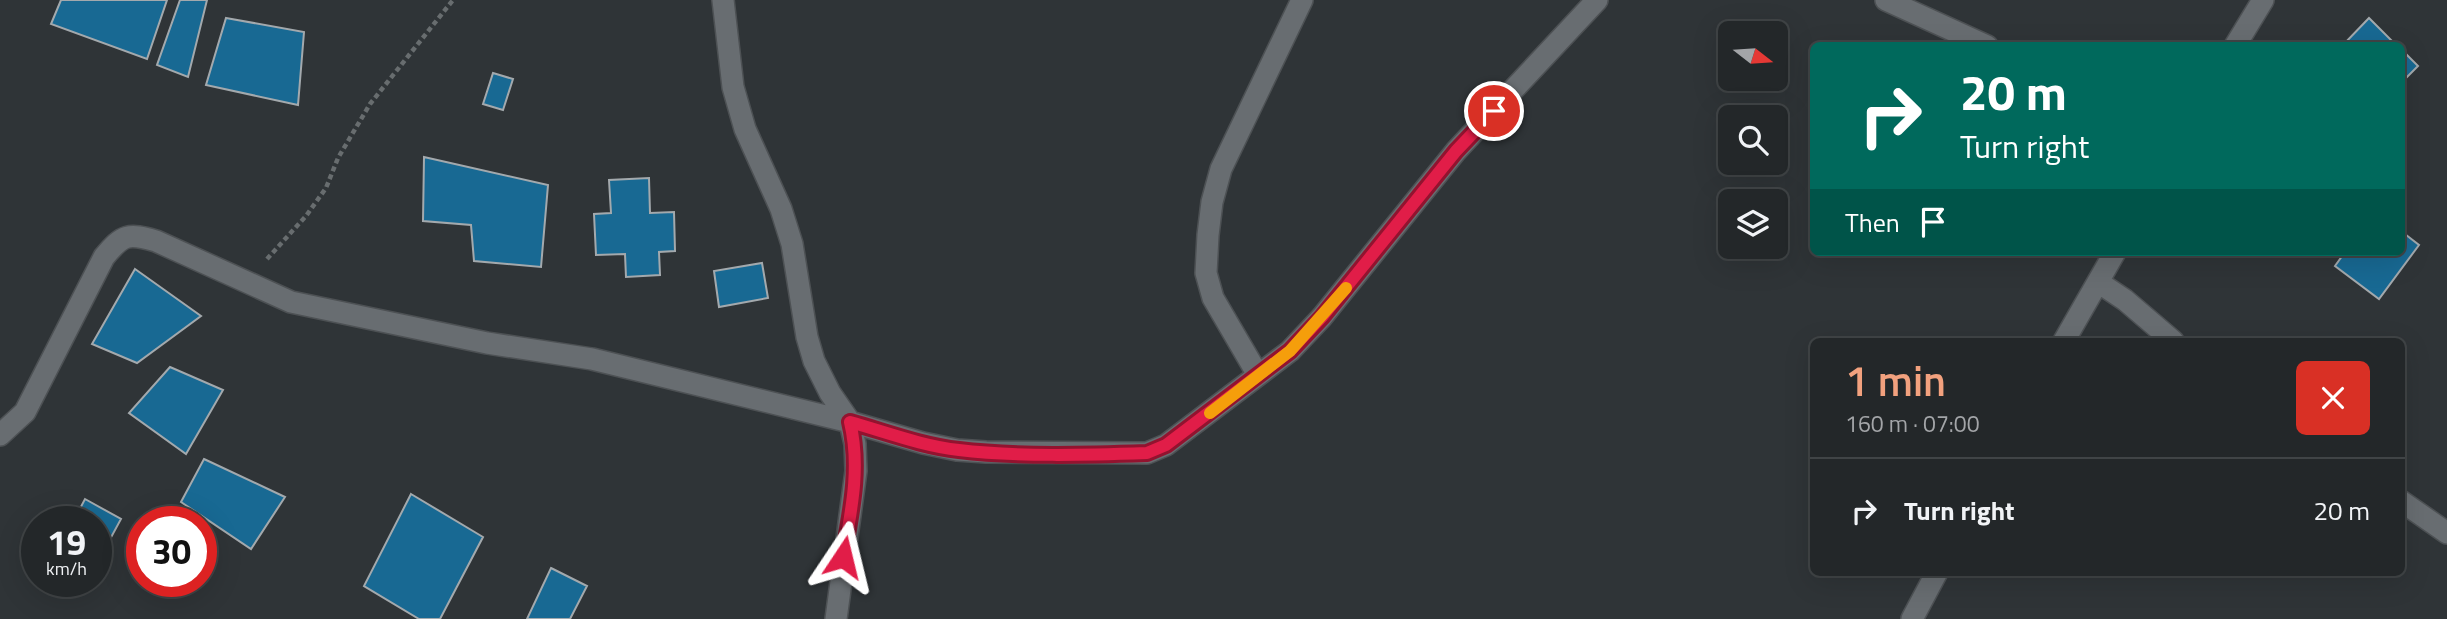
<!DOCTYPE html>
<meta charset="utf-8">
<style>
body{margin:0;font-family:"Titillium Web",sans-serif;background:#2f3335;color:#f1f3f6;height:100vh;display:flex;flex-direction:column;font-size:26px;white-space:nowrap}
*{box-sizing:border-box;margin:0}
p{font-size:23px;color:#a3a5a8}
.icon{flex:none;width:38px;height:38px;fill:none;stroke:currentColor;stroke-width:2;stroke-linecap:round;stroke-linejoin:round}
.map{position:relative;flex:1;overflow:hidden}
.sheet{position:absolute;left:1810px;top:338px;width:595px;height:238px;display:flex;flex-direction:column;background:#232729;border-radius:10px;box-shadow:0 7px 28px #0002,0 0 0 2px #404446}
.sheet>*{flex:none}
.banner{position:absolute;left:1810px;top:42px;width:595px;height:214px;border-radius:10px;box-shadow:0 7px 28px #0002,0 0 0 2px #404446;background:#00695c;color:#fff;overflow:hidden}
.needle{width:46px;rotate:107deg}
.controls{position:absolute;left:1718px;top:21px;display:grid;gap:14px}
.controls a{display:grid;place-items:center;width:70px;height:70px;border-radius:10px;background:#232729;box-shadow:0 7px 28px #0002,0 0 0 2px #404446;font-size:35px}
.speed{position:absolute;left:21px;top:506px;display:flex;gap:14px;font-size:35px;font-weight:700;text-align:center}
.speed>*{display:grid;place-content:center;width:91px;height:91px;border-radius:50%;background:#232729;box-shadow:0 7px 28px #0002,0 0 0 2px #404446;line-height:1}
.speed small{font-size:18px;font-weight:400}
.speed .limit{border:10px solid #d22;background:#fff;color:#111}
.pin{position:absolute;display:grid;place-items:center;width:60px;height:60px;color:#fff;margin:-30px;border:4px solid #fff;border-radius:50%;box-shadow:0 2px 7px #0007}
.me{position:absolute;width:77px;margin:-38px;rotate:10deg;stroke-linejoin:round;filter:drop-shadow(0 0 5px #0008)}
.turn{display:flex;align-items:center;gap:24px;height:147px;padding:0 35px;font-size:32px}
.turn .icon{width:91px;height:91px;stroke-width:2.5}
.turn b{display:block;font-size:49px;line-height:60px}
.then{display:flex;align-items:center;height:66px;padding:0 35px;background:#0003;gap:14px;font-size:26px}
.round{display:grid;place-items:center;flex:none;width:74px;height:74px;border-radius:10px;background:#2f3335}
.head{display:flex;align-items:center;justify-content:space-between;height:119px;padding:0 35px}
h1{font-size:42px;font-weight:600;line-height:52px;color:#f2a17e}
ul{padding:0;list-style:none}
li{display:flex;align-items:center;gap:21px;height:105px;padding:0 35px;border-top:2px solid #404446}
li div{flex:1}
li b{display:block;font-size:26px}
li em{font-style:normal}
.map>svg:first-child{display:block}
.building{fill:#186993;stroke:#a3a9ad;stroke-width:2}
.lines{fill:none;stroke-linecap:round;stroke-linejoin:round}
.minor-casing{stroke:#4d5154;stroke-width:24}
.path{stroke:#686d6f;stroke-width:4.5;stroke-dasharray:5 3.5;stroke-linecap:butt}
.minor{stroke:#686d71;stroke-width:21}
.route-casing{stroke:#92132f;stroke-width:18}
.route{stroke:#e11d48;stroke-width:12}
.slow{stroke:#f59e0b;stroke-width:12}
</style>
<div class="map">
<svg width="2447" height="619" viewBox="0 0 2447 619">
<rect width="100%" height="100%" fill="#2f3437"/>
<path class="building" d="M61,0H167L147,59L51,24Z
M180,0H207L188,77L157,65Z
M226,18L304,32L298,105L206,85Z
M2369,18L2397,46H2342Z
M2401,49L2418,66L2401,83Z
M493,73L513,79L503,110L483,104Z
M424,157L548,185L541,267L474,261L471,225L423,221Z
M649,178L650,213L674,212L675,251L659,252L660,275L626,277L625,254L596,255L594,214L611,213L609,180Z
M2401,231L2419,245L2379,299L2335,266L2345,252H2401Z
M762,263L768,298L719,307L714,271Z
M135,269L201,316L137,363L92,344Z
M170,367L223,390L186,454L129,413Z
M204,459L285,497L251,549L181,502Z
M411,494L483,537L440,619H419L364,586Z
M85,499L121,519L108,543L96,537V522H73Z
M551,568L587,586L570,619H527Z"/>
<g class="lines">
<defs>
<path id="minor" d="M723,0L733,87L745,129L781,209L792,244L807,337L814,361L830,393L850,422L855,444L856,471L836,619
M1886,0L1987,46
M2235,46L2263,0
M2098,282L2125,300L2173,341
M2064,341L2115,252
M1258,375L1213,298L1206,273L1208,235L1212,202L1221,169L1302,0
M0,435L25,412L104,257C123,234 128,233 156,241L291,302L487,343L592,359L850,422L923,443L957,450L986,452L1147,453L1166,445L1290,351L1322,317L1456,151L1597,0
M2401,501L2447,533
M1912,619L1937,572"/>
</defs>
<use href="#minor" class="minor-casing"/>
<path class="path" d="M267,259L306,216L326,188L338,158L370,104L453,0"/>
<use href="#minor" class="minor"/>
</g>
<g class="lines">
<defs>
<path id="route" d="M843,557C851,512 861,468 850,422C886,432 922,446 959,450C1017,457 1088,455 1147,453L1166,445L1290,351L1322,317L1456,151L1494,111"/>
</defs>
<use href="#route" class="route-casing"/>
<use href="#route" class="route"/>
<path class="slow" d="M1210,413L1290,351L1346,288"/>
</g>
</svg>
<div class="controls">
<a><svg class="needle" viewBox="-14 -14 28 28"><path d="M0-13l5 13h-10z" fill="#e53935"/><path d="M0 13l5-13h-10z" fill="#a3a5a8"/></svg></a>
<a><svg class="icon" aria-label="search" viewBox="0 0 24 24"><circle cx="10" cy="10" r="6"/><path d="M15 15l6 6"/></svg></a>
<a><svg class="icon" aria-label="layers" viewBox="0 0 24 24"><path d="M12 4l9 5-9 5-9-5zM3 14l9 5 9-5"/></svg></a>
</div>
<div class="speed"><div>19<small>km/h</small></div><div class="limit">30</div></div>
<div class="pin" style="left:1494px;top:111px;background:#d93025"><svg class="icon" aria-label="arrive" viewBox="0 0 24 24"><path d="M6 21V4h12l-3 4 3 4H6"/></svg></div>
<svg class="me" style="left:843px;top:557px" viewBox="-20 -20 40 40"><path d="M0-17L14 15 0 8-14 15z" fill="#e11d48" stroke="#fff" stroke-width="4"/></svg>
<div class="banner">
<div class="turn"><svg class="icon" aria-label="right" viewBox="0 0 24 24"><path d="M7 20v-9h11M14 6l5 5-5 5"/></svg><div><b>20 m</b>Turn right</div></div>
<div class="then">Then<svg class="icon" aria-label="arrive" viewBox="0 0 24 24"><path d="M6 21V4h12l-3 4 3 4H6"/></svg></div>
</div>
<section class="sheet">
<div class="head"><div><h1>1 min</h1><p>160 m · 07:00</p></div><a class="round" style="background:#d93025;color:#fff"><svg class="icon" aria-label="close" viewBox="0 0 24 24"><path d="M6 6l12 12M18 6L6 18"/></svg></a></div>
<ul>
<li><svg class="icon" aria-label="right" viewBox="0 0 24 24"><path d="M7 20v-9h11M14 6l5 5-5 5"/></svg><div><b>Turn right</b></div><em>20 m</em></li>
</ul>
</section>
</div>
